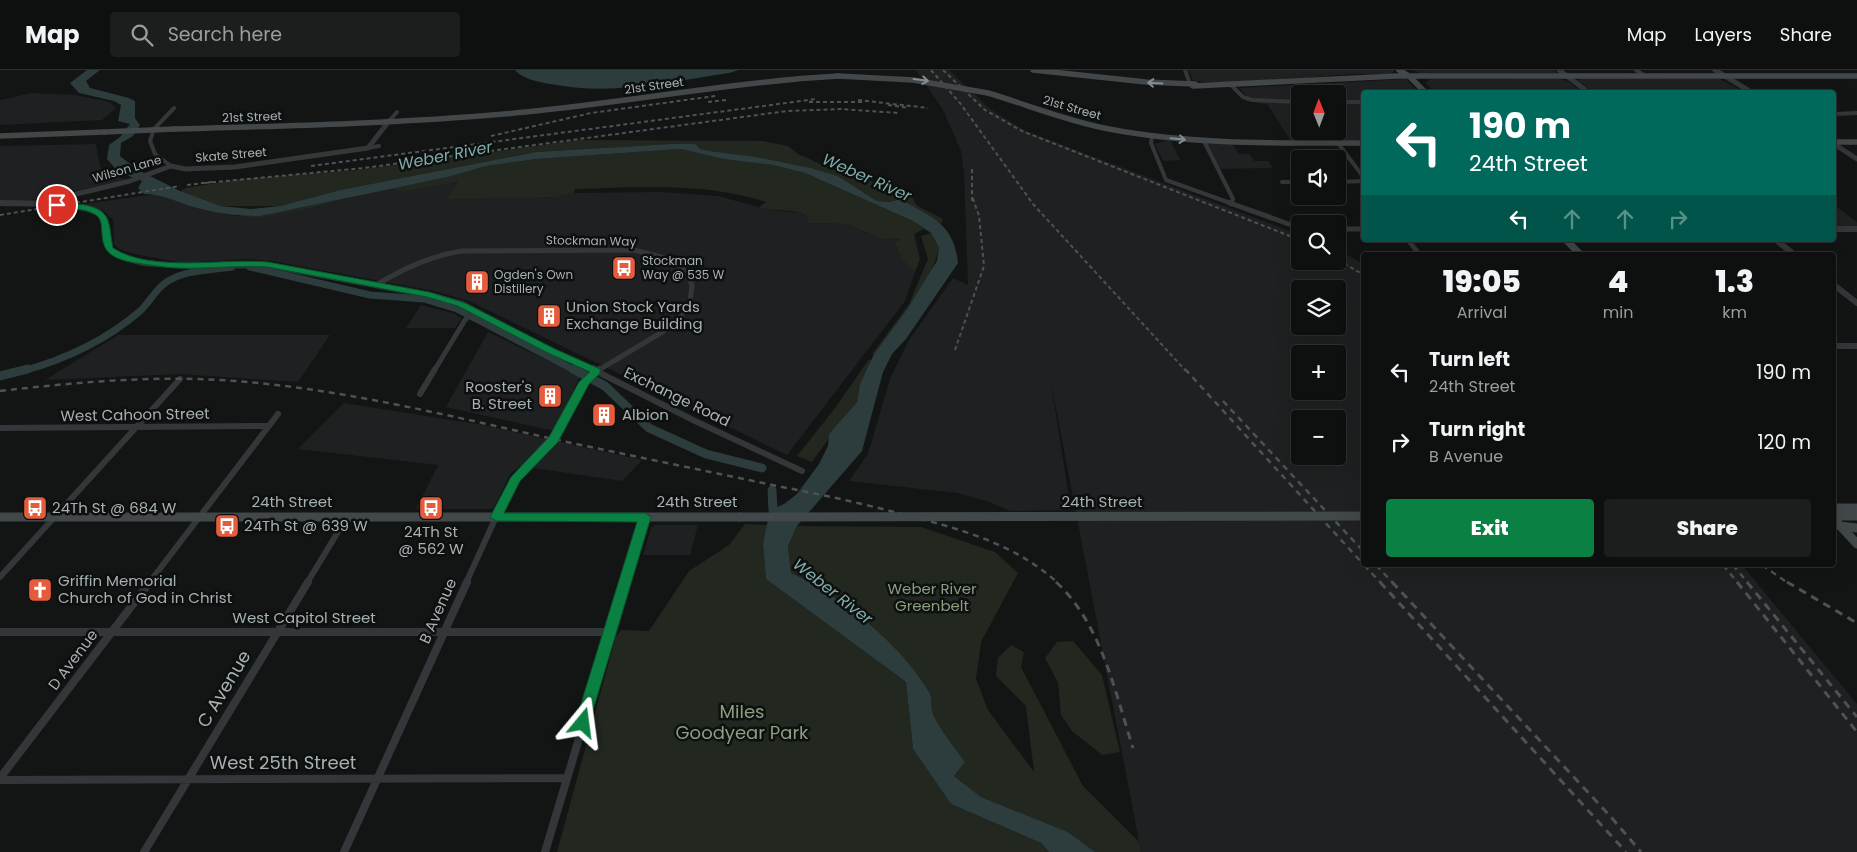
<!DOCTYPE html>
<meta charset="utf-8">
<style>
body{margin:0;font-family:Poppins,sans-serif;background:#1c1d1d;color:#f1f3f6;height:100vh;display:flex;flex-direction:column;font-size:19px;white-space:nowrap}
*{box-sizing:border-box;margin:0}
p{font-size:16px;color:#9b9c9e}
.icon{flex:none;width:28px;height:28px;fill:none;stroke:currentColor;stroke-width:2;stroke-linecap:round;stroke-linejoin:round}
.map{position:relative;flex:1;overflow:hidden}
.sheet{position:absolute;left:1361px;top:182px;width:475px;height:315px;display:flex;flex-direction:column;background:#0e0f0f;border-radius:5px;box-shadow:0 5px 20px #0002,0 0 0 1px #2e2f2f}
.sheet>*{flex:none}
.hud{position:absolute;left:1361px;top:20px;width:475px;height:152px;border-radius:5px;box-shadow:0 5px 20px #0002,0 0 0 1px #2e2f2f;background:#00695c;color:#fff;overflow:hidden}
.needle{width:32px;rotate:359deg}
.fabs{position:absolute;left:1291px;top:15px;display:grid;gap:10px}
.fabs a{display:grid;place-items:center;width:55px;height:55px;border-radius:5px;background:#0e0f0f;box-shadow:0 5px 20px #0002,0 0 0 1px #2e2f2f;font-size:25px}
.pin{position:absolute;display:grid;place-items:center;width:42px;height:42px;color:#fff;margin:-21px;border:2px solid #fff;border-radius:50%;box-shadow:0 1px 5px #0007}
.me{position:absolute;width:55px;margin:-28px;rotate:16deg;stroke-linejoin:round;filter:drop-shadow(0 0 4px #0008)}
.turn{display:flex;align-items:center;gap:18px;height:105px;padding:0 25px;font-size:22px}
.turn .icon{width:65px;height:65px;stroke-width:2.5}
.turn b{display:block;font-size:35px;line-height:42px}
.lanes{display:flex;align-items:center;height:48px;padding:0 25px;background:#0003;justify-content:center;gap:25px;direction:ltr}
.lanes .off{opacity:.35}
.eta{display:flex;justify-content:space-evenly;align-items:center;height:85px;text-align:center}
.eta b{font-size:30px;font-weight:800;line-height:35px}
.cta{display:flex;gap:10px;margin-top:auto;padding:10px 25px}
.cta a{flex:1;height:58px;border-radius:5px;background:#0b8043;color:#fff;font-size:20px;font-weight:800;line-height:58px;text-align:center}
.cta a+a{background:#1c1d1d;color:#f1f3f6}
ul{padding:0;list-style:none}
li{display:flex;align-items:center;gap:15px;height:70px;padding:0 25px}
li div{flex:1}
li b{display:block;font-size:19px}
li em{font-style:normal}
header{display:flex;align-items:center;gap:30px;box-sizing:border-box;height:70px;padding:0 25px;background:#0e0f0f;border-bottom:1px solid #2e2f2f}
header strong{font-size:24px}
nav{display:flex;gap:28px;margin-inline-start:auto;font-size:18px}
.search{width:350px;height:45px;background:#1c1d1d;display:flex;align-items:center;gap:12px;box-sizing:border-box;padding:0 18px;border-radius:5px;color:#9b9c9e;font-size:19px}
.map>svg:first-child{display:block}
.built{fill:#1f2021;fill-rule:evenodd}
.green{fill:#222720}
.water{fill:#2d3c3c}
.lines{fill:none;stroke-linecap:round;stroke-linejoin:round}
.canal-far1{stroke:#2d3c3c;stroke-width:7}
.canal{stroke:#2d3c3c;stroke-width:9}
.minor-far3{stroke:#343739;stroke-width:4}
.minor-far2{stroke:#343739;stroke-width:5}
.minor-far1{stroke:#343739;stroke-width:6}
.minor{stroke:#343739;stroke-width:8}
.tertiary-far2{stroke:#343739;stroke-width:5}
.tertiary-far1{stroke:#343739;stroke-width:6}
.tertiary{stroke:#343739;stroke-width:8}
.secondary-far2{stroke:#424749;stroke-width:5.5}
.secondary-far1{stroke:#424749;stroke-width:7}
.secondary{stroke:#424749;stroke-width:9}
.rail-far2{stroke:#4d5254;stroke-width:2;stroke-dasharray:4 3;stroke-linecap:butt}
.rail-far1{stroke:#4d5254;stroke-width:2.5;stroke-dasharray:6 5;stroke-linecap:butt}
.rail{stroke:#4d5254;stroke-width:3;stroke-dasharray:8 6;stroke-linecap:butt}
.secondary-bridge-far1{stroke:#424749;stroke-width:5.5}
.secondary-bridge{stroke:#424749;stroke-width:9}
.oneway{stroke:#838c8f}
.route{fill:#0b8043;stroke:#07532c}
.labels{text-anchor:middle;stroke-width:5;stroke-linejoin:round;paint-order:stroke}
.far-street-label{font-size:12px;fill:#a6b1b4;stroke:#0e0f0f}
.far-poi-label{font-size:12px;fill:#a6b1b4;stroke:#0e0f0f;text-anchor:start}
.poi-label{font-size:15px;fill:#a6b1b4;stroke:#0e0f0f;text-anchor:start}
.street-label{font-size:15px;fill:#a6b1b4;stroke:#0e0f0f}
.park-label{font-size:15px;fill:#8b9e7e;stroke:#0e0f0f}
.water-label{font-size:16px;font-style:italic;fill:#7fadac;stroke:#0e0f0f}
.near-street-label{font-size:18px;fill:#a6b1b4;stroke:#0e0f0f}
.near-park-label{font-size:18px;fill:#8b9e7e;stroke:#0e0f0f}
</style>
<header>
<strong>Map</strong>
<div class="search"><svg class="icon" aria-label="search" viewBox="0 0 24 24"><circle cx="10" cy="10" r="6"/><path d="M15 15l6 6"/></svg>Search here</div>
<nav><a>Map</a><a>Layers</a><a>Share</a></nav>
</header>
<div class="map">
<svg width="1857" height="782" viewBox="0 0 1857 782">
<rect width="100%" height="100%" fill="#131414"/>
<path class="built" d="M916,0H949L990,39L1026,61L1300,165V191H1338V180L1364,194V495H1742L1857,634V782H1141L1050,307L1071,440L1010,441L987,431L957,423L849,411L868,384L890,309L909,270L953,208L968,215L964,103L961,81L943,40ZM1300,219H1338V256H1300ZM1300,284H1338V321H1300ZM1300,349H1338V386H1300Z
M1188,0H1393L1394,1L1391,4H1353L1248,12H1202L1193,10Z
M1412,0H1554L1557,3L1423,4Z
M1580,8L1720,9L1745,22H1594L1578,11Z
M1406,9L1418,22H1364V70H1290L1268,35L1250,31L1240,18ZM1300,24H1338V61H1300Z
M1431,9H1560L1568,11L1582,22H1435L1425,13Z
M31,23L76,25L110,32L116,38L102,50L0,55V30Z
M1165,71H1171L1180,90L1163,91L1155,74Z
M96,74L100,97L107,104L126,109L47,128L20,131H0V76Z
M1207,74H1233L1239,84H1250L1254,91H1268L1273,98L1220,99Z
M459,112L446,128L558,127L569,123L661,122L718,126L770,140L800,143L808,148V153L847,154L884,170L895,168L900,171L903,191L915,202L905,231L787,385L469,231L434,221L272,191L247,189L183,193L134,184L119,179L114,174L113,150L105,142L93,137L77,135L156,124L192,136L238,146L312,138L365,123L392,119L404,122Z
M1834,135L1857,152V156H1834Z
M421,235L452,243L462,248L455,258H406Z
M488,262L580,306L554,361L446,337Z
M118,265H330L298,312L181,304L45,310Z
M344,333L483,355L642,390L622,411L520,396L510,404L493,439H416L438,395L298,379Z
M655,455H698L690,485H643L651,458Z"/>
<path class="green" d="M580,70L763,71L788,76L798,84L834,100L860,105L880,116L906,122L912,126L916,135L943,149L941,154L900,129L890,132L877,131L838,106L811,98L757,87L710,81L700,79L696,74H669L536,82L340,120L280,136H221L180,121L186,118L241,109L358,100Z
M681,79L723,89L773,95L805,103L913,151L924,159L914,164L920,189L915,202L903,191L895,173L900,170L895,168L884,170L847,154L808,153V148C798,137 774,143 759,137L766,132C703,112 640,117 575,119L574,123L558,127L446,129L458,112L404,122L392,119L365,123L312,138L259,148L238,146H260L448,107L486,96L536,89Z
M931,163L939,178C932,212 895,255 874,284H872L909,234L928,189L921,166Z
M869,289L872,291L860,314L857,332L847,343L812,392L797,386L835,338Z
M745,454L768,455L763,474L766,509L906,612L913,679L951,734L1041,773L1049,782H557L616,566L621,560L649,561L689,501L729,475Z
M797,456L921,457L995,482L1018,503L981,572L976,609L988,640L1034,702L1026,636L996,606L998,588L1011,575L1024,582L1021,597L1083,716L1139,772L1141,782H1095L1068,762L981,727L954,706L965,692C953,677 941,661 933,644C930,637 933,628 929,622C904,577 838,523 791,503L788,476Z
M1073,571L1102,605L1120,682L1102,685L1072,661L1061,645L1058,613L1045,588L1057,572Z"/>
<path class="water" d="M87,0H100L86,11L90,18L129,28L135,31V48L140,55L133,66L121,73L120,86L138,100L180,121L221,136L251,139L280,136L340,120L536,82L670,74H696L700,79L710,81L757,87L811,98L838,106L877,131L890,132L900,129C931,147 954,153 958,193L906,269L892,284L883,302L862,381L797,456L788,476L791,503C838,523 904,577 929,622C933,628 930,637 933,644C941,661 954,677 965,692L954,706L981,727L1068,762L1095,782H1049L1041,773L951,734L913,679L906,612L766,509L763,474L770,440L784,434L797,424L819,394L828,376L829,364L857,332L860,314L874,284L908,238L930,202L937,191L939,178L931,163L913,151L805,103L773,95L723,89L681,79L536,89L486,96L448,107L260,146C236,146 213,143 190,136C175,131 161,124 144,124L138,118L142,111L118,102L107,89L109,75L120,67L130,54L118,51L121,35L114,31L79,23L70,13Z
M515,0H739L729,3C669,12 610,26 550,14C539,12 522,9 515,0Z"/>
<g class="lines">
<path class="canal-far1" d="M250,197L370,225L424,229L457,239L576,301
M23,301C66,289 106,270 139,242C150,232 156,218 168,211C186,200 212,200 232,197"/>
<path class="canal" d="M573,299L605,316L649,358L706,384L762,398
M0,306L28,299
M772,420L773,440L779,449"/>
<path class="minor-far3" d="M1185,0L1190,14
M1636,0L1645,6
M1232,16L1243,27L1252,30L1300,32
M1338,32H1364
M1834,44L1857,43
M389,51L397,42
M1152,66L1151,73L1166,110L1230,133
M1204,71L1233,129L1231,133
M1338,73L1364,108
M368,78L379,76
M171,96L155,84L150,71L154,59L174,38
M1282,112H1300
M1338,112L1364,111"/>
<path class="minor-far2" d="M1227,132L1300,158
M1231,134L1232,132
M1338,159H1364
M1408,170L1420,185
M376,215C403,199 430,186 462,181L634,180L665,188L683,199L689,206L692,216L690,231L681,246L664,261L597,301
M434,301L465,250L474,241"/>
<path class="minor-far1" d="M596,301L599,299
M596,301L695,351L802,401
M420,324L435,299
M0,358L269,356
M0,507L180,309
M149,513L278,344
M307,513L347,447
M466,513L496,447
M625,513L645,447"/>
<path class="minor" d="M0,562H609
M0,708L150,512
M0,710L567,708
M144,782L308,512
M344,782L467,512
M545,782L626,512"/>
<path class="tertiary-far2" d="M1559,0L1588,22
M1715,0L1751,22
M1834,74L1857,89
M52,133L68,126L130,111L171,96L185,99L235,97L368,78L389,51"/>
<path class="tertiary-far1" d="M0,133C20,134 93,130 103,148C108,157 106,169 109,179L125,188L144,193L185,196L267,195L429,225L462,234L552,281L595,301
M50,134L55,132
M1834,159H1857
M1776,170L1795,185
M1834,215L1857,233
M1834,276H1857"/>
<path class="tertiary" d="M496,447L515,409L554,369L584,313L596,301L593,299"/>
<path class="secondary-far2" d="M1033,0L1146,12L1195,14
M1399,0L1409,6L1425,22
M1190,14L1193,16L1397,6H1857
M988,23C1028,35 1067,51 1109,59C1193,75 1279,73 1364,73
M175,59C292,56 410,53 526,42C630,32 733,12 838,6
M0,66L104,62
M1834,72H1857"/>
<path class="secondary-far1" d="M1566,170L1581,185"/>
<path class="secondary" d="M1834,438H1857
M1834,446H1857
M0,447H739
M1834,449L1857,474
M1840,456L1857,458"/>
<path class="rail-far2" d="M931,0L960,33L1033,134L1186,301
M943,0L985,40L1022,61L1300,170
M858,30L928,38
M708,32L727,30
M809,32H864
M888,35L909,38
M491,66L591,43L715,26
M311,96L816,29
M972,99V132
M205,113L364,98L787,41L841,39L899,43
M187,115L212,112
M0,145L180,116
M1338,190L1364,205
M955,280L984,196L979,146L972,126"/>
<path class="rail-far1" d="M1185,299L1364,495
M0,321C78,312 156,305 235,311C356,320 476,353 595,378C657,391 720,404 782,417C825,425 868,435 910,446C964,460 1016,475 1058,513
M1223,331L1364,482
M1364,495L1381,513
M1376,495L1393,513
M1723,495L1738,513
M1733,495L1748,513
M1762,495L1788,513"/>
<path class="rail" d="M1056,512C1101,553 1115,622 1133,678
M1380,512L1626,782
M1392,512L1611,747L1641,782
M1737,512L1857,662
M1747,512L1857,647
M1787,512L1857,553"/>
<path class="secondary-bridge-far1" d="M838,6L913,10L988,23
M104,62L175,59"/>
<path class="secondary-bridge" d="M739,447L1364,446"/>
</g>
<defs><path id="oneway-shaft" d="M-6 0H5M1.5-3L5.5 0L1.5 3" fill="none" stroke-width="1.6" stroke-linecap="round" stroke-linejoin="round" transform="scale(1.25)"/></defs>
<g class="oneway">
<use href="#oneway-shaft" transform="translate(921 10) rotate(7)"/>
<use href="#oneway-shaft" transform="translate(1155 13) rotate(-177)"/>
<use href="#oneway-shaft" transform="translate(1178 69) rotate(5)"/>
</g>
<path class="route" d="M57,133C74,134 105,132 109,154C111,162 111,169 113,178C152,203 222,188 268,192L429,222L465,233L555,279L600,299V303L589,314L558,372L520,411L504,443H645L651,447L588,657L583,659L577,657L575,653L637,452L496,451L490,447L511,407L549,367L579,312L590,302L548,283L458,236L427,227L268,197C238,195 209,199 179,198C169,198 159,196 149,195C138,193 125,192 115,187C94,176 108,153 96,145C84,137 68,140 55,137V134Z"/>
<defs>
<symbol id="bus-square" viewBox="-11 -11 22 22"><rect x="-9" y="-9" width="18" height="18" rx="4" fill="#e45c3c" stroke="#0e0f0f"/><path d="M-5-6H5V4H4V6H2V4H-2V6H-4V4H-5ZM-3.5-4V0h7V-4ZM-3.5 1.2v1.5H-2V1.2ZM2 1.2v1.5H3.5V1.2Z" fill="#fff"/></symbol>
<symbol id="building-square" viewBox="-11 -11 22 22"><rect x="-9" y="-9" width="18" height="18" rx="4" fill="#e45c3c" stroke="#0e0f0f"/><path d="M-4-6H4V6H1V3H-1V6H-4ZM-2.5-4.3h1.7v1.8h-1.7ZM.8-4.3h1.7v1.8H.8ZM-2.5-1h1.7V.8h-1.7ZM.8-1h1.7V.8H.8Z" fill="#fff"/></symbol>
<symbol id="church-square" viewBox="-11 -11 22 22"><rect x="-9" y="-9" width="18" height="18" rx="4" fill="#e45c3c" stroke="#0e0f0f"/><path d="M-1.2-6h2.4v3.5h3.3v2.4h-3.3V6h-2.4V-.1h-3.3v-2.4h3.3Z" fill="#fff"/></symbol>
</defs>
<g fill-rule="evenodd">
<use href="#bus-square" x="610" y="184" width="28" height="28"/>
<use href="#building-square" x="463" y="198" width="28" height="28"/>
<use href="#building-square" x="535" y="232" width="28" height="28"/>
<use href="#building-square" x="536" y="312" width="28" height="28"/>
<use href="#building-square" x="590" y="331" width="28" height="28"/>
<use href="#bus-square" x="21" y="424" width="28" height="28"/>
<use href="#bus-square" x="417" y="424" width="28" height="28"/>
<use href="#bus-square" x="213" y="442" width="28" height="28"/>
<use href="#church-square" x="26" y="506" width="28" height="28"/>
</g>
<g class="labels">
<g class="far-street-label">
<text transform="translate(654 16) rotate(-8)" y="4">21st Street</text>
<text transform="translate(1072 38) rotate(16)" y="4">21st Street</text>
<text transform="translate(252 47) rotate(-2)" y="4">21st Street</text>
<text transform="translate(231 85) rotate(-5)" y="4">Skate Street</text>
<text transform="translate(127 99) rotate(-16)" y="4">Wilson Lane</text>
<text transform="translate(591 171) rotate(1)" y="4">Stockman Way</text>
</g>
<g class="far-poi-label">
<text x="642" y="195">Stockman<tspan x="642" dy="14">Way @ 535 W</tspan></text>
<text x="494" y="209">Ogden's Own<tspan x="494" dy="14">Distillery</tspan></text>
</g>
<g class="poi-label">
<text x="566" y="242">Union Stock Yards<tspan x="566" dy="17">Exchange Building</tspan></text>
<text x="532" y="322" text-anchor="end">Rooster's<tspan x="532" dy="17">B. Street</tspan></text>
<text x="622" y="350">Albion</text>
<text x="52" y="443">24Th St @ 684 W</text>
<text x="244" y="461">24Th St @ 639 W</text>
<text x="431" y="467" text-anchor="middle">24Th St<tspan x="431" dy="17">@ 562 W</tspan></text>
<text x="58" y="516">Griffin Memorial<tspan x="58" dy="17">Church of God in Christ</tspan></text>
</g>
<g class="street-label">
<text transform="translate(677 327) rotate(26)" y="5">Exchange Road</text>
<text transform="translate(135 345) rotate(-1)" y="5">West Cahoon Street</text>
<text x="292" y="437">24th Street</text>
<text x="697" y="437">24th Street</text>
<text x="1102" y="437">24th Street</text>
<text transform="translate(438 541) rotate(-66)" y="5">B Avenue</text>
<text x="304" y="553">West Capitol Street</text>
<text transform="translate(73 590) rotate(-53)" y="5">D Avenue</text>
</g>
<g class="park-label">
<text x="932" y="524">Weber River<tspan x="932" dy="17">Greenbelt</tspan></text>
</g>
<g class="water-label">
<text transform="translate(445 85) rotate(-11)" y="6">Weber River</text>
<text transform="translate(867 107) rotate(24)" y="6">Weber River</text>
<text transform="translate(833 521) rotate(38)" y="6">Weber River</text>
</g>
<g class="near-street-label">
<text transform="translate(224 619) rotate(-59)" y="6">C Avenue</text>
<text x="283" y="699">West 25th Street</text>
</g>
<g class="near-park-label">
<text x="742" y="648">Miles<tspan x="742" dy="21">Goodyear Park</tspan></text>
</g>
</g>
</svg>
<div class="fabs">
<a><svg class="needle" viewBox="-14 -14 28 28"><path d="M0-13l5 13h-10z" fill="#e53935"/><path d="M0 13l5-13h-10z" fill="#9b9c9e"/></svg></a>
<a><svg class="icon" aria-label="sound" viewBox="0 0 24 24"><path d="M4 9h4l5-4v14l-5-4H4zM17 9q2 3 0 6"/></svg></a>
<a><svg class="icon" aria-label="search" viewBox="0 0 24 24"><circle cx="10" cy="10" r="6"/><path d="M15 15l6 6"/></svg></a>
<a><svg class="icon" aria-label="layers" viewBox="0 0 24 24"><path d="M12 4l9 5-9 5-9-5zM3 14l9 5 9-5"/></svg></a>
<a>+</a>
<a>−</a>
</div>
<div class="pin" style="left:57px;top:135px;background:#d93025"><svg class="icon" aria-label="arrive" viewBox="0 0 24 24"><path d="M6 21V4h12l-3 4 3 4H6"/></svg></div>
<svg class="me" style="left:583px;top:653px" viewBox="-20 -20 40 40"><path d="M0-17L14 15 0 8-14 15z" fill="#0b8043" stroke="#fff" stroke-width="4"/></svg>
<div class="hud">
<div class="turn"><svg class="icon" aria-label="left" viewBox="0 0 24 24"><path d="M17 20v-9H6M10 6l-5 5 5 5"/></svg><div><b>190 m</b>24th Street</div></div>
<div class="lanes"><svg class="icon" aria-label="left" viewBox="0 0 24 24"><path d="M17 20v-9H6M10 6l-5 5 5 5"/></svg><svg class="icon off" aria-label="ahead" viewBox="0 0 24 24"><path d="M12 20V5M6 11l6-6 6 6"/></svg><svg class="icon off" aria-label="ahead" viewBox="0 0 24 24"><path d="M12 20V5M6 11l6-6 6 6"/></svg><svg class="icon off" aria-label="right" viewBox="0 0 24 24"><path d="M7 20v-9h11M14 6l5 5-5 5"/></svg></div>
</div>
<section class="sheet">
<div class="eta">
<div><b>19:05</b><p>Arrival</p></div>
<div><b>4</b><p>min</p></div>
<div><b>1.3</b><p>km</p></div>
</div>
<ul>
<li><svg class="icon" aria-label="left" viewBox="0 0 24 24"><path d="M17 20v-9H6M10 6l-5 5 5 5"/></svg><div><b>Turn left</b><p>24th Street</p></div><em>190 m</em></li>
<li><svg class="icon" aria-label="right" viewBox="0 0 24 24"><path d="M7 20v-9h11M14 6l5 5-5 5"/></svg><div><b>Turn right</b><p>B Avenue</p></div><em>120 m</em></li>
</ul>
<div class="cta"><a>Exit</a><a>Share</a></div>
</section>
</div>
